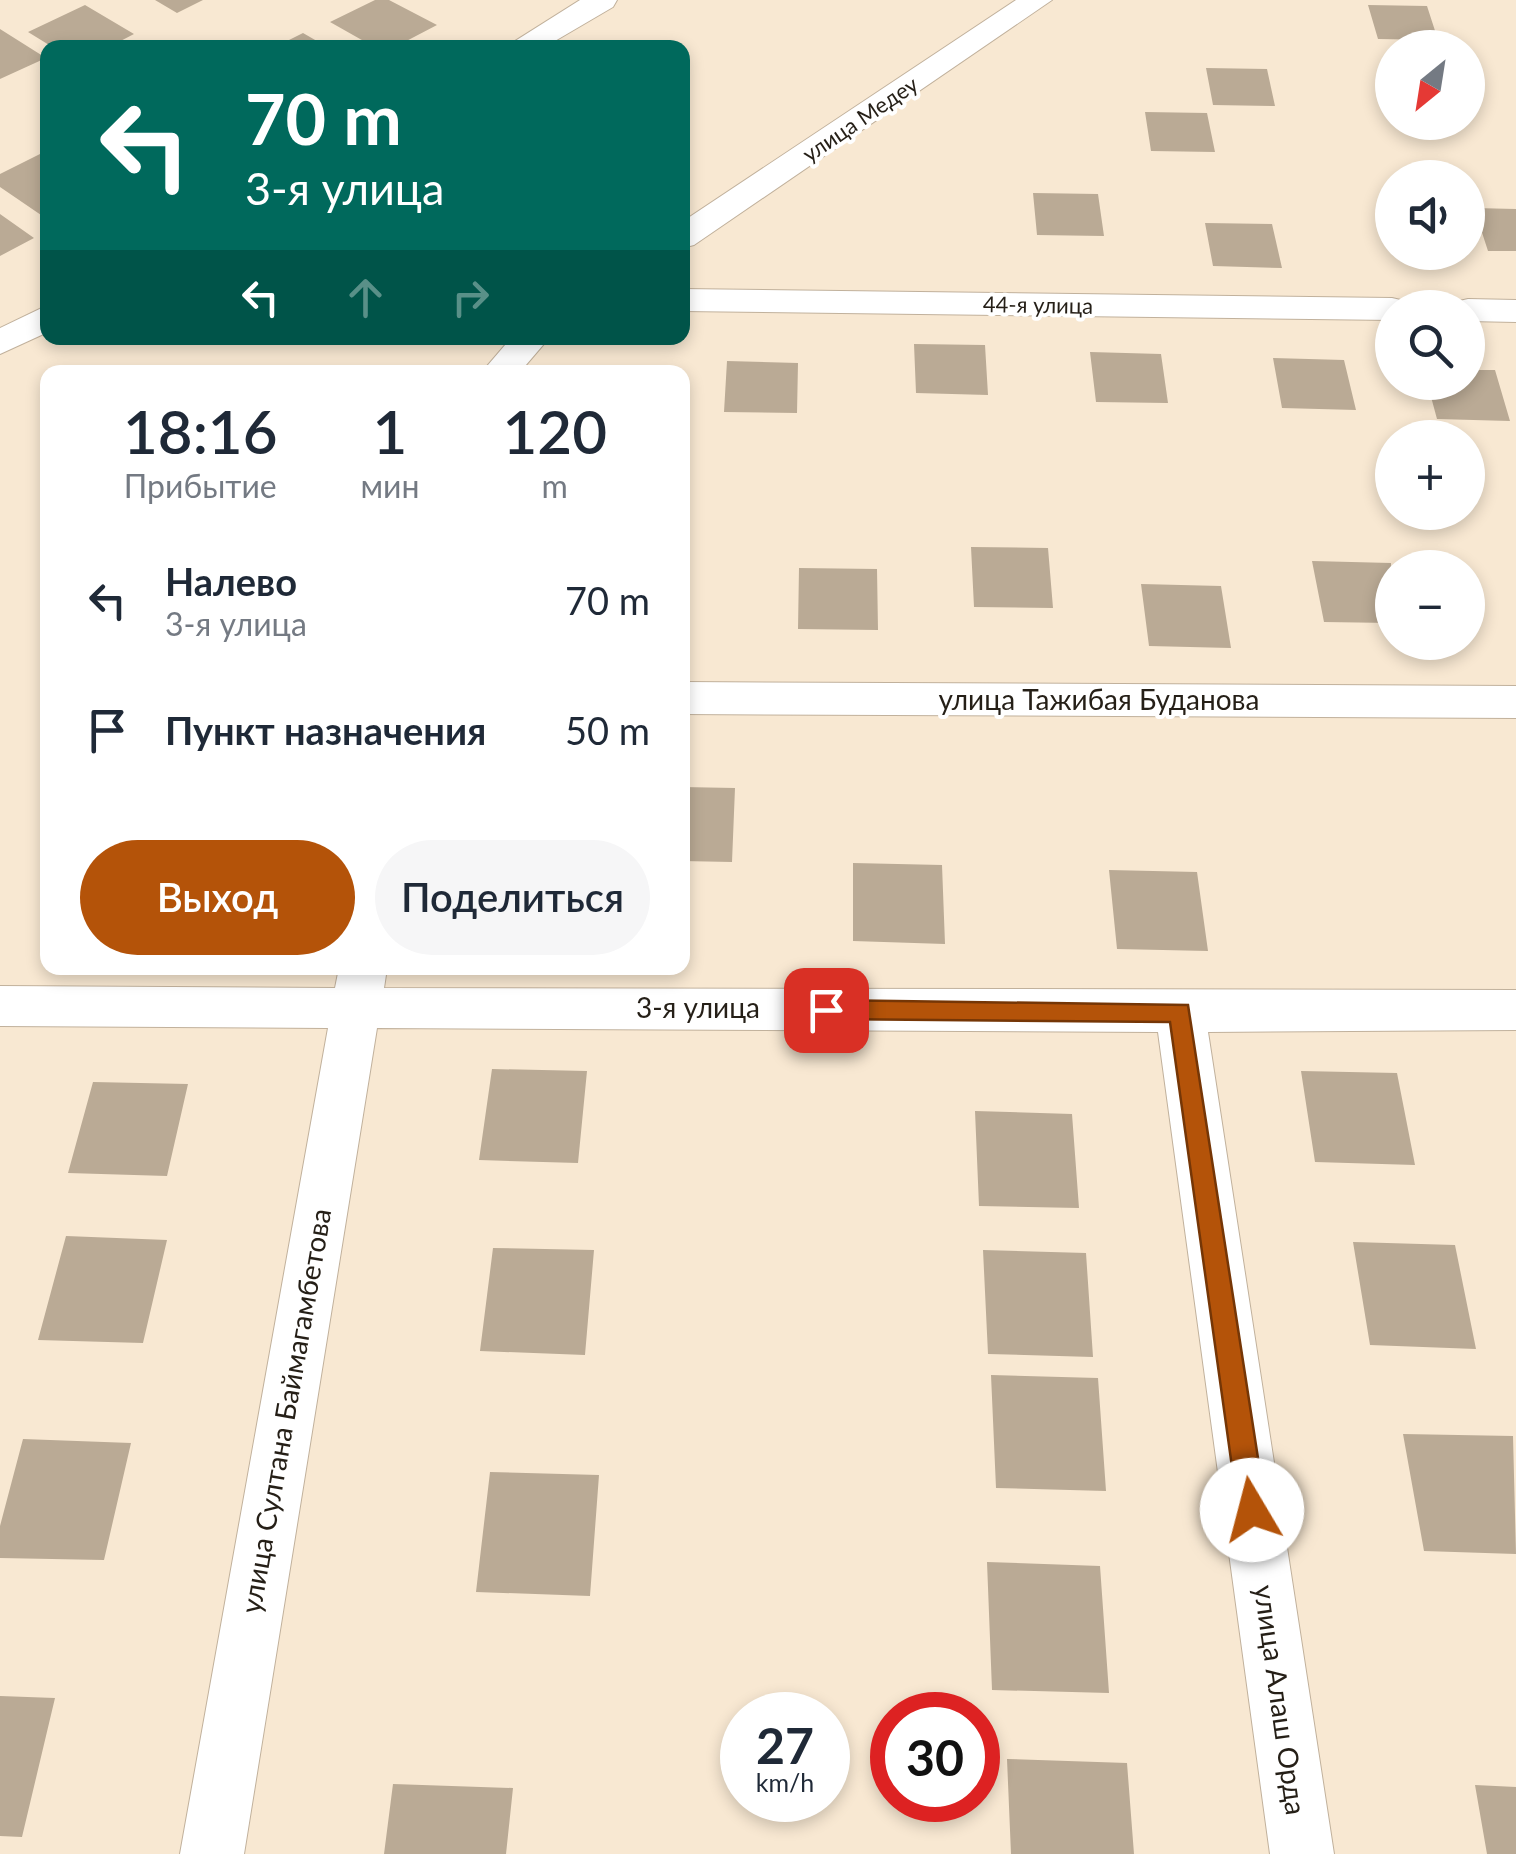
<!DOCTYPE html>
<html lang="ru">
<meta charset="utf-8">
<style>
body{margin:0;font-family:Lato,sans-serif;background:#f6f6f7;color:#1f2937;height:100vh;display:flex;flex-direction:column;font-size:38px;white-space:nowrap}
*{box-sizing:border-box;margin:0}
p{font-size:32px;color:#747a83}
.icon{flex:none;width:55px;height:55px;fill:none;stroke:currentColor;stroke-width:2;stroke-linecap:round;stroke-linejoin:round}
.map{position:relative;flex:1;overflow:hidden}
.side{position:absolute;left:40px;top:365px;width:650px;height:610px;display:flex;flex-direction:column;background:#fff;border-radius:20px;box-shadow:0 5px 15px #0003}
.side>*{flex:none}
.guide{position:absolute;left:40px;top:40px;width:650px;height:305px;border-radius:20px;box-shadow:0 5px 15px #0003;background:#00695c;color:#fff;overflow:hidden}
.needle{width:65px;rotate:210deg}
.controls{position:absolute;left:1375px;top:30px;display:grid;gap:20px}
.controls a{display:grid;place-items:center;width:110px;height:110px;border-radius:50%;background:#fff;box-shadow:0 5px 15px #0003;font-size:50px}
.speed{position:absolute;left:720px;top:1692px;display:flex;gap:20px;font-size:50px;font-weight:700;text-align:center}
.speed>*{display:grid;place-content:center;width:130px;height:130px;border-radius:50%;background:#fff;box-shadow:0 5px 15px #0003;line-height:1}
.speed small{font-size:25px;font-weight:400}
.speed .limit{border:15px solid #d22;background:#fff;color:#111}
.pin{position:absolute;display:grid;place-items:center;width:85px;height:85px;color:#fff;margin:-42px;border-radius:20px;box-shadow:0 5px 15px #0006}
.me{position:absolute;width:110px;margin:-55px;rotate:352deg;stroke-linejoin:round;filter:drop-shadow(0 0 8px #0008)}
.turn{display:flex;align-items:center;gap:35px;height:210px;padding:0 40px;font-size:45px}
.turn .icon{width:130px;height:130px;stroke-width:2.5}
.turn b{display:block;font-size:70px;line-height:85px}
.lanes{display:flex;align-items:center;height:95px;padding:0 40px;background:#0003;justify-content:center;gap:50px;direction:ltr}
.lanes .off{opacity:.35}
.eta{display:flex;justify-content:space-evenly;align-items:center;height:170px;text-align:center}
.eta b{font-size:60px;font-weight:600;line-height:70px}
.button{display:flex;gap:20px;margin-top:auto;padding:20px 40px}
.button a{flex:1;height:115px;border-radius:60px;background:#b45309;color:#fff;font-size:40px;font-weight:600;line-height:115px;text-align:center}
.button a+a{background:#f6f6f7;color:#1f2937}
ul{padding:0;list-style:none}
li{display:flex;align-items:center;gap:30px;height:130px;padding:0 40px}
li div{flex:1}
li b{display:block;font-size:38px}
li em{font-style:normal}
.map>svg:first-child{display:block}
.building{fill:#baaa95}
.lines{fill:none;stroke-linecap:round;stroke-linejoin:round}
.minor-casing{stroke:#c1b19c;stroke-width:2}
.minor{fill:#fff;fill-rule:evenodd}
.route{fill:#b45309;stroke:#753606;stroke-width:2.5}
.labels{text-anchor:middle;stroke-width:8;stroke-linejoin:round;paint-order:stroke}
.far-street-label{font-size:22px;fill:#251f17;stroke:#fff}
.street-label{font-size:28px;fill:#251f17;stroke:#fff}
</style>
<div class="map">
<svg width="1516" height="1854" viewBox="0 0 1516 1854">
<rect width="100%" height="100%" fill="#f8e8d2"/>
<path class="building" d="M155,0H203L177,13Z
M375,0H389L437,25L393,48H376L330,22Z
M85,5L134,34L107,48H54L28,32Z
M1368,5L1427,6L1438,40L1378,39Z
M0,29L46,58L0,79Z
M303,33L329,48H273Z
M1206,68L1267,69L1275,106L1213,105Z
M1145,112L1207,113L1215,152L1151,151Z
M48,150V212L41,215L0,187V174Z
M1033,193L1098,194L1104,236L1037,235Z
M1474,208L1516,209V251H1488Z
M0,214L34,238L0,256Z
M1205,223L1272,224L1282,268L1213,266Z
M914,344L985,345L988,395L916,393Z
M1090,352L1161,354L1168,403L1096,402Z
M1273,358L1344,360L1356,410L1282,408Z
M727,361L798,363L797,413L724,412Z
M1468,370H1495L1510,421L1437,419L1427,382H1468Z
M971,547L1048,548L1053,608L974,607Z
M1312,561L1391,563L1392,623L1324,622Z
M799,568L877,569L878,630L798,629Z
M1141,584L1221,586L1231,648L1149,646Z
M682,787L735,788L732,862L682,861Z
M853,863L942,865L945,944L853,941Z
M1109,870L1197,872L1208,951L1117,949Z
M492,1069L587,1071L578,1163L479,1160Z
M1301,1071L1397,1073L1415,1165L1315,1162Z
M93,1082L188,1084L167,1176L68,1173Z
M975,1111L1072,1114L1079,1208L979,1206Z
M66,1236L167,1240L143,1343L38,1340Z
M1353,1242L1455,1245L1476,1349L1370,1345Z
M493,1248L594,1250L585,1355L480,1351Z
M983,1250L1086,1253L1093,1357L988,1354Z
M991,1375L1098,1378L1106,1491L996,1488Z
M1403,1434L1513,1436L1516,1554L1424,1551Z
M23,1439L131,1443L104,1560L0,1558V1526Z
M490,1472L599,1475L590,1596L476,1592Z
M987,1562L1100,1566L1109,1693L992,1690Z
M0,1696L55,1698L22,1837L0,1836Z
M1007,1759L1127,1763L1134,1854H1011Z
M393,1784L513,1788L506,1854H384Z
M1475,1785L1516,1787V1854H1487Z"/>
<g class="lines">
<defs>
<path id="minor" d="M580,0H617L613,7L543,48H504Z
M1016,0H1052L694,245L682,248V222Z
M682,289L1392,298L1405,301L1409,308H1392V320L682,311Z
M1468,299L1516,300V322L1468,321V308H1452L1455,302Z
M48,305V332L0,354V328Z
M511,338H549L520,372H482Z
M682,682L1516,686V718L682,714Z
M339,968H387L384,988L1516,990V1030L1208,1032L1334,1854H1270L1158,1032L377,1028L244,1854H180L328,1028L0,1026V986L335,988Z"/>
</defs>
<use href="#minor" class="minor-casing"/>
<use href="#minor" class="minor"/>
</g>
<path class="route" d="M826,1000L1188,1005L1266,1510L1262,1519L1252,1523L1242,1519L1238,1510L1170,1022L826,1019L818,1016L814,1010L818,1003Z"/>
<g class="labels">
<g class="far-street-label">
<text transform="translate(860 119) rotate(-34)" y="8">улица Медеу</text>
<text transform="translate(1038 305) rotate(1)" y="8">44-я улица</text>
</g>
<g class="street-label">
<text x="1099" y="710">улица Тажибая Буданова</text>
<text x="698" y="1018">3-я улица</text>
<text transform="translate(286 1411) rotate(-80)" y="10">улица Султана Баймагамбетова</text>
<text transform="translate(1280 1700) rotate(82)" y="10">улица Алаш Орда</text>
</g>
</g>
</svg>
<div class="controls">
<a><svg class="needle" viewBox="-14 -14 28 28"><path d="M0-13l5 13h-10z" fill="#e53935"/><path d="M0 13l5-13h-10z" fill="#747a83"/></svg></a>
<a><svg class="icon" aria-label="sound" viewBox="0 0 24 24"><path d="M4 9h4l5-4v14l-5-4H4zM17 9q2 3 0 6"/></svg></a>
<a><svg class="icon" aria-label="search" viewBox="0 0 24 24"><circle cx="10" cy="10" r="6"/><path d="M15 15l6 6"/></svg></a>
<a>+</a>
<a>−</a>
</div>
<div class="speed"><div>27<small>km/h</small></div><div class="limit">30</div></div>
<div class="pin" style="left:826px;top:1010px;background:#d93025"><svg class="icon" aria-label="arrive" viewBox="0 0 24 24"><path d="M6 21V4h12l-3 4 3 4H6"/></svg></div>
<svg class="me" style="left:1252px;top:1510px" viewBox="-20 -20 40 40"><circle r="19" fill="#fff"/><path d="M0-13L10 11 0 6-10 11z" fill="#b45309"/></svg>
<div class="guide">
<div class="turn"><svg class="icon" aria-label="left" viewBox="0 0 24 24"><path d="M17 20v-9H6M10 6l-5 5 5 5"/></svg><div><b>70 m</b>3-я улица</div></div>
<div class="lanes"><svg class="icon" aria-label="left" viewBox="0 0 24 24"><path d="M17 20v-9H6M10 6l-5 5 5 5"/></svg><svg class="icon off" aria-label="ahead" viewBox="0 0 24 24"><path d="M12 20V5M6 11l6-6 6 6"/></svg><svg class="icon off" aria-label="right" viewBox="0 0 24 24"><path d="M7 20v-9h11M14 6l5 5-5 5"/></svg></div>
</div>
<section class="side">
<div class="eta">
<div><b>18:16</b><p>Прибытие</p></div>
<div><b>1</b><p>мин</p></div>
<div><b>120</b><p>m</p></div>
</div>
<ul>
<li><svg class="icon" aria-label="left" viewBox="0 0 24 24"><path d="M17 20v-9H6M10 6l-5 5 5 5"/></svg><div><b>Налево</b><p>3-я улица</p></div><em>70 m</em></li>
<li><svg class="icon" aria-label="arrive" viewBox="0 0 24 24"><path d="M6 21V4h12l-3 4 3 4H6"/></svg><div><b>Пункт назначения</b></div><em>50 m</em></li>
</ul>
<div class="button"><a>Выход</a><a>Поделиться</a></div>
</section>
</div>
